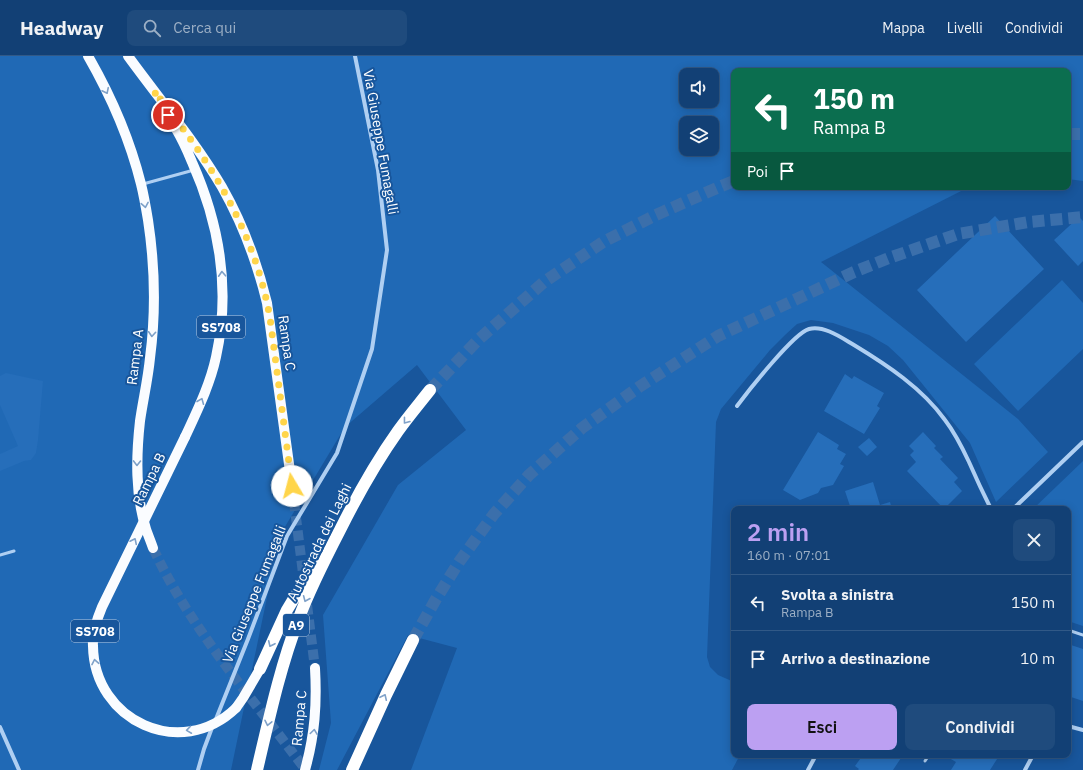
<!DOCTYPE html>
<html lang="it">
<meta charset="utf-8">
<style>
body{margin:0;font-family:"IBM Plex Sans",sans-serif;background:#1f4b7d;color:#f1f3f6;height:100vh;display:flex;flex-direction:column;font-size:15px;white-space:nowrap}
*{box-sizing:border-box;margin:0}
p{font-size:13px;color:#9cafc5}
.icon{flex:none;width:22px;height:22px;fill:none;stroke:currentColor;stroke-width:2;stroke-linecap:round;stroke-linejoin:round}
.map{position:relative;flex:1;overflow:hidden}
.side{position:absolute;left:731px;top:450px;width:340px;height:252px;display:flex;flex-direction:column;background:#124075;border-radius:8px;box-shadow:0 2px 10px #0003,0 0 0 1px #315987}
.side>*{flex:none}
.top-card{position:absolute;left:731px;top:12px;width:340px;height:122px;border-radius:8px;box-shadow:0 2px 10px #0003,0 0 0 1px #315987;background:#0b6e4f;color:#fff;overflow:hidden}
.controls{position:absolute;left:679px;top:12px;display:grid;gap:8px}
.controls a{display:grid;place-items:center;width:40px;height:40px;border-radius:8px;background:#124075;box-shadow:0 2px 10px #0003,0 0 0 1px #315987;font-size:20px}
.pin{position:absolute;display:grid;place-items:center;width:34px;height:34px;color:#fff;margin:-17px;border:2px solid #fff;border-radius:50%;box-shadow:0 1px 4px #0007}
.me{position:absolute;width:44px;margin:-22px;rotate:352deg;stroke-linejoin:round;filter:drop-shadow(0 0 3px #0008)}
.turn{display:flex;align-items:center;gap:14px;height:84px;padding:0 16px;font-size:18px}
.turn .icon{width:52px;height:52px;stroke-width:2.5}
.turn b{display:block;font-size:28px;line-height:34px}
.then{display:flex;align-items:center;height:38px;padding:0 16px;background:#0003;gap:8px;font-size:15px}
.round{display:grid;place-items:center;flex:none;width:42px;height:42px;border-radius:8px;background:#1f4b7d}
.head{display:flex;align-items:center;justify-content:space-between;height:68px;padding:0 16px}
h1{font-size:24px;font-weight:600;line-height:30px;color:#bca0f2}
.button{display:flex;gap:8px;margin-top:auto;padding:8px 16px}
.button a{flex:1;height:46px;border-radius:8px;background:#bca0f2;color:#111;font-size:16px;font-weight:600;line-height:46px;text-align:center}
.button a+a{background:#1f4b7d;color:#f1f3f6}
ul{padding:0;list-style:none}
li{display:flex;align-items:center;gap:12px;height:56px;padding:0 16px;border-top:1px solid #315987}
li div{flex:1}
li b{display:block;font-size:15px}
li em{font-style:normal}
header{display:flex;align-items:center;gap:24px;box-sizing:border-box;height:56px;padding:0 20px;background:#124075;border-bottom:1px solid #315987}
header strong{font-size:19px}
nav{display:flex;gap:22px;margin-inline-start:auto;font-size:14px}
.search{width:280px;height:36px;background:#1f4b7d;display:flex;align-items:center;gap:10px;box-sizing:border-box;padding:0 14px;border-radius:8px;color:#9cafc5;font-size:15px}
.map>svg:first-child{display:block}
.green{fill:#2069b5;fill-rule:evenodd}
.building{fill:#266eba}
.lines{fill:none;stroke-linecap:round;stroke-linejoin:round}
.primary-tunnel{stroke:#3b6fab;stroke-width:10;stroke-dasharray:10 5;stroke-linecap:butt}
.highway-tunnel{stroke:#3b6fab;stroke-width:12;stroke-dasharray:12 6;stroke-linecap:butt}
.lane{stroke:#afcff2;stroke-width:3}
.street{stroke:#afcff2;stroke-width:4}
.primary{stroke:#fafcff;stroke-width:10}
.highway{stroke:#fff;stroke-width:12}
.primary-bridge{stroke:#fafcff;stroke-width:10}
.oneway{stroke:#7ea1c9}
.oneway2{stroke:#80a2c9}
.route{stroke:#ffd54a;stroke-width:7;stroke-dasharray:0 12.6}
.labels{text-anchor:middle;stroke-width:4;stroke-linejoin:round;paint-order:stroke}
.shield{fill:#18569c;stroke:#bacce1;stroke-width:1}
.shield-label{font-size:13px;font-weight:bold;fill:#fff}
.street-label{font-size:14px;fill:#fff;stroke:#18569c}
</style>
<header>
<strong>Headway</strong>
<div class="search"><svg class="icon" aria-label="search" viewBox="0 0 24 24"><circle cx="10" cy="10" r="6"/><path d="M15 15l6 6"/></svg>Cerca qui</div>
<nav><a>Mappa</a><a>Livelli</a><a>Condividi</a></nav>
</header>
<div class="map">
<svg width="1083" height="714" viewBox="0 0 1083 714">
<rect width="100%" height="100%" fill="#18569c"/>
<path class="green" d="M0,0H1083V125L1068,123V15H734V131H969L821,206L1018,363L1048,396L996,446L970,387L903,304L888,290L869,279L833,267L811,264L797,268L785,279L770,294L721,353L716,366L707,601L710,611L718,619L734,626V699H740L732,714H411L457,592L408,579L337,714H319L331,667L323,559L398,429L466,374L417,309L345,371L280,479L231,714H0ZM686,19H712V45H686ZM686,67H712V93H686Z
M1062,224L1083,247V293L1018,355L974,308Z
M1083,405V570L1068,565V453H1033Z"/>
<path class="building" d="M995,160L1044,213L966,286L917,234Z
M1079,161L1083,165V205L1078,210L1054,184Z
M6,317L43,325L38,384L36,397L31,404L24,405L0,415V398L18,390L0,349V320Z
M845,318L852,323L854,320L884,337L877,350L880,352L864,378L824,355Z
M818,376L839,389L837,393L846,398L840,408L844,410L833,429L821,432L818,437L800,444L783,434Z
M923,376L936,390L934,392L943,401L940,403L958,422L954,426L962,435L944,453L907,415L916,406L910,399L914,395L909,390Z
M869,382L877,391L867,400L858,391Z
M873,426L880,449L890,446L892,453H851L845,435Z
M1068,588L1083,593V645L1068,640Z
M863,699H903L893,714H858L859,713L855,710Z
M944,699H998L999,700L990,714H951L956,706Z"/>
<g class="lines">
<path class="primary-tunnel" d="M292,430L315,612
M153,492C177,544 210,589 244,634C265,660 285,687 306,714"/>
<path class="highway-tunnel" d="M1068,78H1083
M430,334L478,284L544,226L603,186L656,159L719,131L734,125
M413,584L436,543L459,506L494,458L529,419L582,372L639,331L718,280L854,216L889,202L958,178L1029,166L1083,161"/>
<path class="lane" d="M143,128L194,114
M0,499L14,495
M1068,574L1083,579
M925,705L929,699"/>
<path class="street" d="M737,350C749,334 794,277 809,273C824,269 842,282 854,289C887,309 922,332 945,364C955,377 962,391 969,406C976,422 983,437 991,453
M1013,453L1083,386
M216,663L248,583L287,480L337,397L372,293L387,194L378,114L355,0
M1068,670L1083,674
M0,671L19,714
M198,714L204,693L213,669
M808,714L816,699
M1025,714L1033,699"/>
<path class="primary" d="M88,0C111,40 130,84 141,128C144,140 146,152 148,164C155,210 156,256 150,302C148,323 143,344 140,365C136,401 135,438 146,473C148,479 151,486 153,492
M128,0C160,44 195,85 222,131C243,168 257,206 267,247L292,430
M176,73C182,83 187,94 192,106C220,169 231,233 216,301C210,329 197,355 185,381
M236,652L243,642L260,613
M305,714C315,678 317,648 315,612"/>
<path class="highway" d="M260,613L287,554L314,509
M257,714C269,663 280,611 299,562C310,532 325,503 340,474C357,440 376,406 398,375C408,361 419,348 430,334
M352,714L386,639L413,584"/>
<path class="primary-bridge" d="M185,381L102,551C97,563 92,577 93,590C94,665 181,705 236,652"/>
</g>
<defs><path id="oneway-chevron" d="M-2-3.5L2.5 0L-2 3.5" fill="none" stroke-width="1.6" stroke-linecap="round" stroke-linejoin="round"/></defs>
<g class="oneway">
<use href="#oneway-chevron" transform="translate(106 35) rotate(64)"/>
<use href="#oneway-chevron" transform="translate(145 149) rotate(80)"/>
<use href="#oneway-chevron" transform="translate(222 218) rotate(-93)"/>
<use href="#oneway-chevron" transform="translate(152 278) rotate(94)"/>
<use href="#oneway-chevron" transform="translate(201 345) rotate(-68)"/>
<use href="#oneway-chevron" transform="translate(137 407) rotate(91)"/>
<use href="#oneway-chevron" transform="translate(134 485) rotate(-64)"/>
<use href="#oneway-chevron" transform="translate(95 606) rotate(-101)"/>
<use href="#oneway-chevron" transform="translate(189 674) rotate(172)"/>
<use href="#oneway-chevron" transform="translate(314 676) rotate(-82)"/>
</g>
<g class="oneway2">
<use href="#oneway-chevron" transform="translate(406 365) rotate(128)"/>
<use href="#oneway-chevron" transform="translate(306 543) rotate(113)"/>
<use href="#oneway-chevron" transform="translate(271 588) rotate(115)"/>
<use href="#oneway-chevron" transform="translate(384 641) rotate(-65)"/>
<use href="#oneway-chevron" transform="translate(268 667) rotate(102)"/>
</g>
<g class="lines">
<path class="route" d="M168,59L154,35C210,105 254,172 270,262L292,430"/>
</g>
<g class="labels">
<g class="shield">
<rect x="197" y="260" width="48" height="22" rx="3"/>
<rect x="283" y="558" width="26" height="22" rx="3"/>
<rect x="71" y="564" width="48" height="22" rx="3"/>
</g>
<g class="shield-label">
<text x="221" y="276">SS708</text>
<text x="296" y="574">A9</text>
<text x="95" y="580">SS708</text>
</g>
<g class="street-label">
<text transform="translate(381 86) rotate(80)" y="5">Via Giuseppe Fumagalli</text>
<text transform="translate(287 287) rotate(82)" y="5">Rampa C</text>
<text transform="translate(135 301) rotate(-83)" y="5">Rampa A</text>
<text transform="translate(149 423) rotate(-64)" y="5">Rampa B</text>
<text transform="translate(319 486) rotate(-64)" y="5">Autostrada dei Laghi</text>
<text transform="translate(254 538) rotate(-68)" y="5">Via Giuseppe Fumagalli</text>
<text transform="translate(299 662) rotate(-85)" y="5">Rampa C</text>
</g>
</g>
</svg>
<div class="controls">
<a><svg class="icon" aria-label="sound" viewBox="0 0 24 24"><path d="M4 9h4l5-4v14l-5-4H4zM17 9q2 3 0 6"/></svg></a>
<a><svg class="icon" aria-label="layers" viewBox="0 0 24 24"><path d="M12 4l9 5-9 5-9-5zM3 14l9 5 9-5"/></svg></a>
</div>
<div class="pin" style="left:168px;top:59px;background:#d93025"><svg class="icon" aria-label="arrive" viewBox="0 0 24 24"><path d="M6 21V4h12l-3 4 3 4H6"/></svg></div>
<svg class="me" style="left:292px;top:430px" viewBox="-20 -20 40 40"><circle r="19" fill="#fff"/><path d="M0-13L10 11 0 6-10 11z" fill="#ffd54a"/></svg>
<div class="top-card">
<div class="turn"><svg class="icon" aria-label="left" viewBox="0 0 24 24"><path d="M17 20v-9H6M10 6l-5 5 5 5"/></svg><div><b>150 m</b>Rampa B</div></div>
<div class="then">Poi<svg class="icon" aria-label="arrive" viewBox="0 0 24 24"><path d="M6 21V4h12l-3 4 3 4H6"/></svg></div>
</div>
<section class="side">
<div class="head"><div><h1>2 min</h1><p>160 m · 07:01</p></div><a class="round"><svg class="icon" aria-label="close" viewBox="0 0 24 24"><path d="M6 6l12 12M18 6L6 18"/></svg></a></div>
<ul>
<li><svg class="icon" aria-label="left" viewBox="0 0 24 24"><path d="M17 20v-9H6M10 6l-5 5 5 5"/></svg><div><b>Svolta a sinistra</b><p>Rampa B</p></div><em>150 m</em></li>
<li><svg class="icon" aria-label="arrive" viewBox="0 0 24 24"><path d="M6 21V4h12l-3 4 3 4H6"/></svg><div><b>Arrivo a destinazione</b></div><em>10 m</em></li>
</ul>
<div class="button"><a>Esci</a><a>Condividi</a></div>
</section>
</div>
